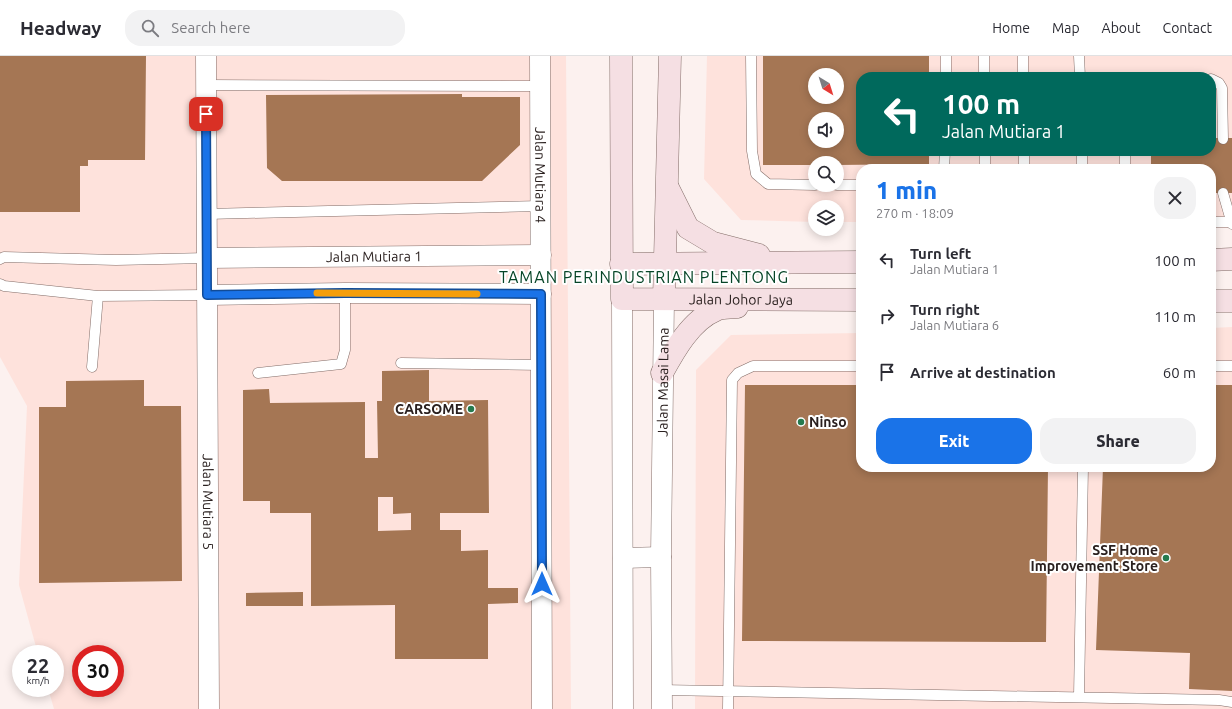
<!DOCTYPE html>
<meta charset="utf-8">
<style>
body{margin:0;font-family:Ubuntu,sans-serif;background:#f2f2f3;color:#2b2b33;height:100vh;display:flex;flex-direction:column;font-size:15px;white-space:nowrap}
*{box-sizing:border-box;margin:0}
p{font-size:13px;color:#7c7c81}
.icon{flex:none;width:22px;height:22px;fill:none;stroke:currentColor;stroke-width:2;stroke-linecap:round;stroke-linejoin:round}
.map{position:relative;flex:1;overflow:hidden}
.side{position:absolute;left:856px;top:108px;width:360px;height:308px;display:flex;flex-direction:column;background:#fff;border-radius:16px;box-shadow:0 2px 10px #0003}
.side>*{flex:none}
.top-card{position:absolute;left:856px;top:16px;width:360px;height:84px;border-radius:16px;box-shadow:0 2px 10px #0003;background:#00695c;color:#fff;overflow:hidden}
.needle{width:26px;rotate:142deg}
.tools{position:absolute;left:808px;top:12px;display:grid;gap:8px}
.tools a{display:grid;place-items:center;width:36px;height:36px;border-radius:50%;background:#fff;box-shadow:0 2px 10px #0003;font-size:20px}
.speed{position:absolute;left:12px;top:589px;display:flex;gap:8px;font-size:20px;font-weight:700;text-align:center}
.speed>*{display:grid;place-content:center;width:52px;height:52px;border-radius:50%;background:#fff;box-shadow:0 2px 10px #0003;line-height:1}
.speed small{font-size:10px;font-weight:400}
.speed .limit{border:6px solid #d22;background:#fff;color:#111}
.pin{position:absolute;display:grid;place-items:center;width:34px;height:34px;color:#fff;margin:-17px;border-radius:8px;box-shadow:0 2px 6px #0006}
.me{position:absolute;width:44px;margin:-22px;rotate:0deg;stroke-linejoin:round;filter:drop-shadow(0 0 3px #0008)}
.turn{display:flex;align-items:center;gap:14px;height:84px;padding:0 20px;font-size:18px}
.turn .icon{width:52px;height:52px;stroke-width:2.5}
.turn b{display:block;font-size:28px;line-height:34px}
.round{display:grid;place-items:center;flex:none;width:42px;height:42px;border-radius:16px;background:#f2f2f3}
.head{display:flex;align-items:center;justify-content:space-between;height:68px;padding:0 20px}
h1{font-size:24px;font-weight:800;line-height:30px;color:#1a73e8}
.button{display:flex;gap:8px;margin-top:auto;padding:8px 20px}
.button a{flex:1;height:46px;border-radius:16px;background:#1a73e8;color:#fff;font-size:16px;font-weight:800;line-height:46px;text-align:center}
.button a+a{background:#f2f2f3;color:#2b2b33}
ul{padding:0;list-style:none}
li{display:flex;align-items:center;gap:12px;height:56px;padding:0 20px}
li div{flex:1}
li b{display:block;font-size:15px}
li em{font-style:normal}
header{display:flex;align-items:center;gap:24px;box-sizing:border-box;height:56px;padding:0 20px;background:#fff;border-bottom:1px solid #e1e1e2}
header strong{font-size:19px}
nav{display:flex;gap:22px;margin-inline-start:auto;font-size:14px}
.search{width:280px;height:36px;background:#f2f2f3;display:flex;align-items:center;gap:10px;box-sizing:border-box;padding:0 14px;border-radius:16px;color:#7c7c81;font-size:15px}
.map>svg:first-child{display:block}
.built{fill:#fee2dc;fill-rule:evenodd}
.building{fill:#a57654;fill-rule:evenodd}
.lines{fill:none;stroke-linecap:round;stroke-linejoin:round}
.service-casing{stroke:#836d68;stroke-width:11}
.minor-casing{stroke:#836d68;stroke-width:21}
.secondary-casing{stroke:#836d68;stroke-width:23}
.service{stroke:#fff;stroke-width:10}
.minor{stroke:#fff;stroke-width:20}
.secondary{stroke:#f5dfe3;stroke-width:22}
.route-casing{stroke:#114b97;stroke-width:10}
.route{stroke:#1a73e8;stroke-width:7}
.slow{stroke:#f59e0b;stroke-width:7}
.poi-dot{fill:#257a4d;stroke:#fff;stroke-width:1.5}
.labels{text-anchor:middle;stroke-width:4;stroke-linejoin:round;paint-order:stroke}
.street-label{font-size:14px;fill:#2a201f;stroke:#fff}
.poi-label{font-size:14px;font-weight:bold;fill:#2a201f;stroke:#fff;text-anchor:end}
.quarter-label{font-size:16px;letter-spacing:1px;fill:#064527;stroke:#fff}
</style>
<header>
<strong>Headway</strong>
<div class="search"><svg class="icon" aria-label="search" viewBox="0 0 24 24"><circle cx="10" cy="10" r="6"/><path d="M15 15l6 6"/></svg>Search here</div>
<nav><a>Home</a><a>Map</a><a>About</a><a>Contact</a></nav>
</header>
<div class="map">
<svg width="1232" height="653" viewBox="0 0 1232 653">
<rect width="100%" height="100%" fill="#fcf1ef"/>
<path class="built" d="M0,0H566L571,653H54L48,632H55V598H38L19,529L27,350L0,301ZM81,598H115V632H81Z
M707,0H1232V172L1211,171V113H861V166H837V151H815V166L741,164L704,123ZM815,19H837V41H815ZM861,21H1211V95H861ZM815,63H837V85H815ZM815,107H837V129H815Z
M1232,271V653H695L696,314L731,279L861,277V411H1211V272Z"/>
<path class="building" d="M0,0H146L145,104H88V110H80V156H0Z
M763,0H929V21H861V95H929V108L837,109V107H815V109H763ZM815,19H837V41H815ZM815,63H837V85H815Z
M462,38V41H520V89L482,125H282L267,112L266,39Z
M1211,82H1232V137H1211V113H1151V95H1211Z
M429,314V345L488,344L489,457H440V474H461V495L488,494V532H518V547L488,548V603H395V549L311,550V457H270V445H243V334L269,333L270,347L365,346V402H378L377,345H382V315ZM378,441H393V458L411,457V474L378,475Z
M144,324V350H181L182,525L39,527V351H66V325Z
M745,329H861V411H1048L1046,586L742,585Z
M1211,329H1232V635L1189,633L1190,597L1096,594L1103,411H1211Z
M303,536V550H246V537Z"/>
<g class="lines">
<defs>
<path id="service" d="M751,0L752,95L756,118L768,128L815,129
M984,0V21
M1023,0V21
M1079,0L1080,21
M946,21V0
M1211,23L1219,27L1222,32L1223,83
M206,29L540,30
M985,95V113
M1024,95V113
M1082,95V113
M1125,95V113
M944,113L945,95
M837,129H861
M1223,137L1232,168
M207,158L541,150
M1211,166H1231
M0,203L4,201L116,204L207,202
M0,228L4,230L98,240L207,239
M401,307L541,309
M1211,310H1232
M92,311L98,240
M258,317L341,308L345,294V237
M661,634L1219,644L1232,646
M1079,641L1083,411
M728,653L732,324L738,317L753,310H861"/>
<g id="minor">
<path id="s1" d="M206,0L209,653"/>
<path id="s2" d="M540,0L542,653"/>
<path id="s3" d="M207,202L541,199"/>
<path d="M207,239L345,237L541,238"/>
<path d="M622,243L623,653"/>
<path d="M623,502L661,501"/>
<path id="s4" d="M662,653L661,501L664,243"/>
</g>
<g id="secondary">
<path id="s5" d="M621,0L622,243L861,244"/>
<path d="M668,132L688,172L713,187L759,199"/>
<path d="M1211,204L1232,203"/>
<path d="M621,208L861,206"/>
<path d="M664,243L670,0"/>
<path d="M1211,245H1232"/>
<path d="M662,317C674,295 691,264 716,254C722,251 730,252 737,251"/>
</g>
</defs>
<use href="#service" class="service-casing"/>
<use href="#minor" class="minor-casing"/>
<use href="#secondary" class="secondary-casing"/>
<use href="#service" class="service"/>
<use href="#minor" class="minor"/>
<use href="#secondary" class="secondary"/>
</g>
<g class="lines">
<defs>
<path id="route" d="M206,58L207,239L345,237L541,238L542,528"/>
</defs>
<use href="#route" class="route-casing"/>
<use href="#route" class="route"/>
<path class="slow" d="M317,237L477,238"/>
</g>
<g class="poi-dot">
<circle cx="471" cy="353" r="4"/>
<circle cx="801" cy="366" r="4"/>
<circle cx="1166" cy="502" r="4"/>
</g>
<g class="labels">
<g class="street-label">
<text dy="5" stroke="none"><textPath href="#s2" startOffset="119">Jalan Mutiara 4</textPath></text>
<text dy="5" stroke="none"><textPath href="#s3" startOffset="167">Jalan Mutiara 1</textPath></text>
<text dy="5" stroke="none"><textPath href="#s5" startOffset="362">Jalan Johor Jaya</textPath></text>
<text dy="5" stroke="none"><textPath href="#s4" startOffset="327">Jalan Masai Lama</textPath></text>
<text dy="5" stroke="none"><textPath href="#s1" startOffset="446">Jalan Mutiara 5</textPath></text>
</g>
<g class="poi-label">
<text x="463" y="358">CARSOME</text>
<text x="809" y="371" text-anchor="start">Ninso</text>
<text x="1158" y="499">SSF Home<tspan x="1158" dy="16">Improvement Store</tspan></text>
</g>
<g class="quarter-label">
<text x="644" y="227">TAMAN PERINDUSTRIAN PLENTONG</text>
</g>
</g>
</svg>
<div class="tools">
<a><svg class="needle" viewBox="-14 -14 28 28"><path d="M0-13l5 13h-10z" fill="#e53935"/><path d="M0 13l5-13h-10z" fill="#7c7c81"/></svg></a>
<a><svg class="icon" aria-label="sound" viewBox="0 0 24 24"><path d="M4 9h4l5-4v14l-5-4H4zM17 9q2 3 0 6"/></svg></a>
<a><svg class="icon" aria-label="search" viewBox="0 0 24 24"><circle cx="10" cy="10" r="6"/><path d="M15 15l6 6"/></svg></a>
<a><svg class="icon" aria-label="layers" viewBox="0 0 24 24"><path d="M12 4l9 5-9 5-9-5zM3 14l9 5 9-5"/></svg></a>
</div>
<div class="speed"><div>22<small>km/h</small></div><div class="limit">30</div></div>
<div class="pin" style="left:206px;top:58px;background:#d93025"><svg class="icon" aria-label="arrive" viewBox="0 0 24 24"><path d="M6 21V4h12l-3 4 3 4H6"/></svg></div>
<svg class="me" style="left:542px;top:528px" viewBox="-20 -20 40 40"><path d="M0-17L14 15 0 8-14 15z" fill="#1a73e8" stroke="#fff" stroke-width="4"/></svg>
<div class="top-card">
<div class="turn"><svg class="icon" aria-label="left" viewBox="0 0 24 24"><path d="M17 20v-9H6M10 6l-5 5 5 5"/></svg><div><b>100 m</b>Jalan Mutiara 1</div></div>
</div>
<section class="side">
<div class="head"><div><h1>1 min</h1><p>270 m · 18:09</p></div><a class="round"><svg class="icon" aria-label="close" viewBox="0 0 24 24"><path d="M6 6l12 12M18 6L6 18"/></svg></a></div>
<ul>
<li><svg class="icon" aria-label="left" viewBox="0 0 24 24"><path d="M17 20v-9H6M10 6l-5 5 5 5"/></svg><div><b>Turn left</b><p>Jalan Mutiara 1</p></div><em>100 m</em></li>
<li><svg class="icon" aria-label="right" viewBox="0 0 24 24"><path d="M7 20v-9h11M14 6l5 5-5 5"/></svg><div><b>Turn right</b><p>Jalan Mutiara 6</p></div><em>110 m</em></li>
<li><svg class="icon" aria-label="arrive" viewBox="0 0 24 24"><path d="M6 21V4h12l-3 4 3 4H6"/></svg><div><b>Arrive at destination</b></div><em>60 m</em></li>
</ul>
<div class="button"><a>Exit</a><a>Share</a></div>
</section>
</div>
